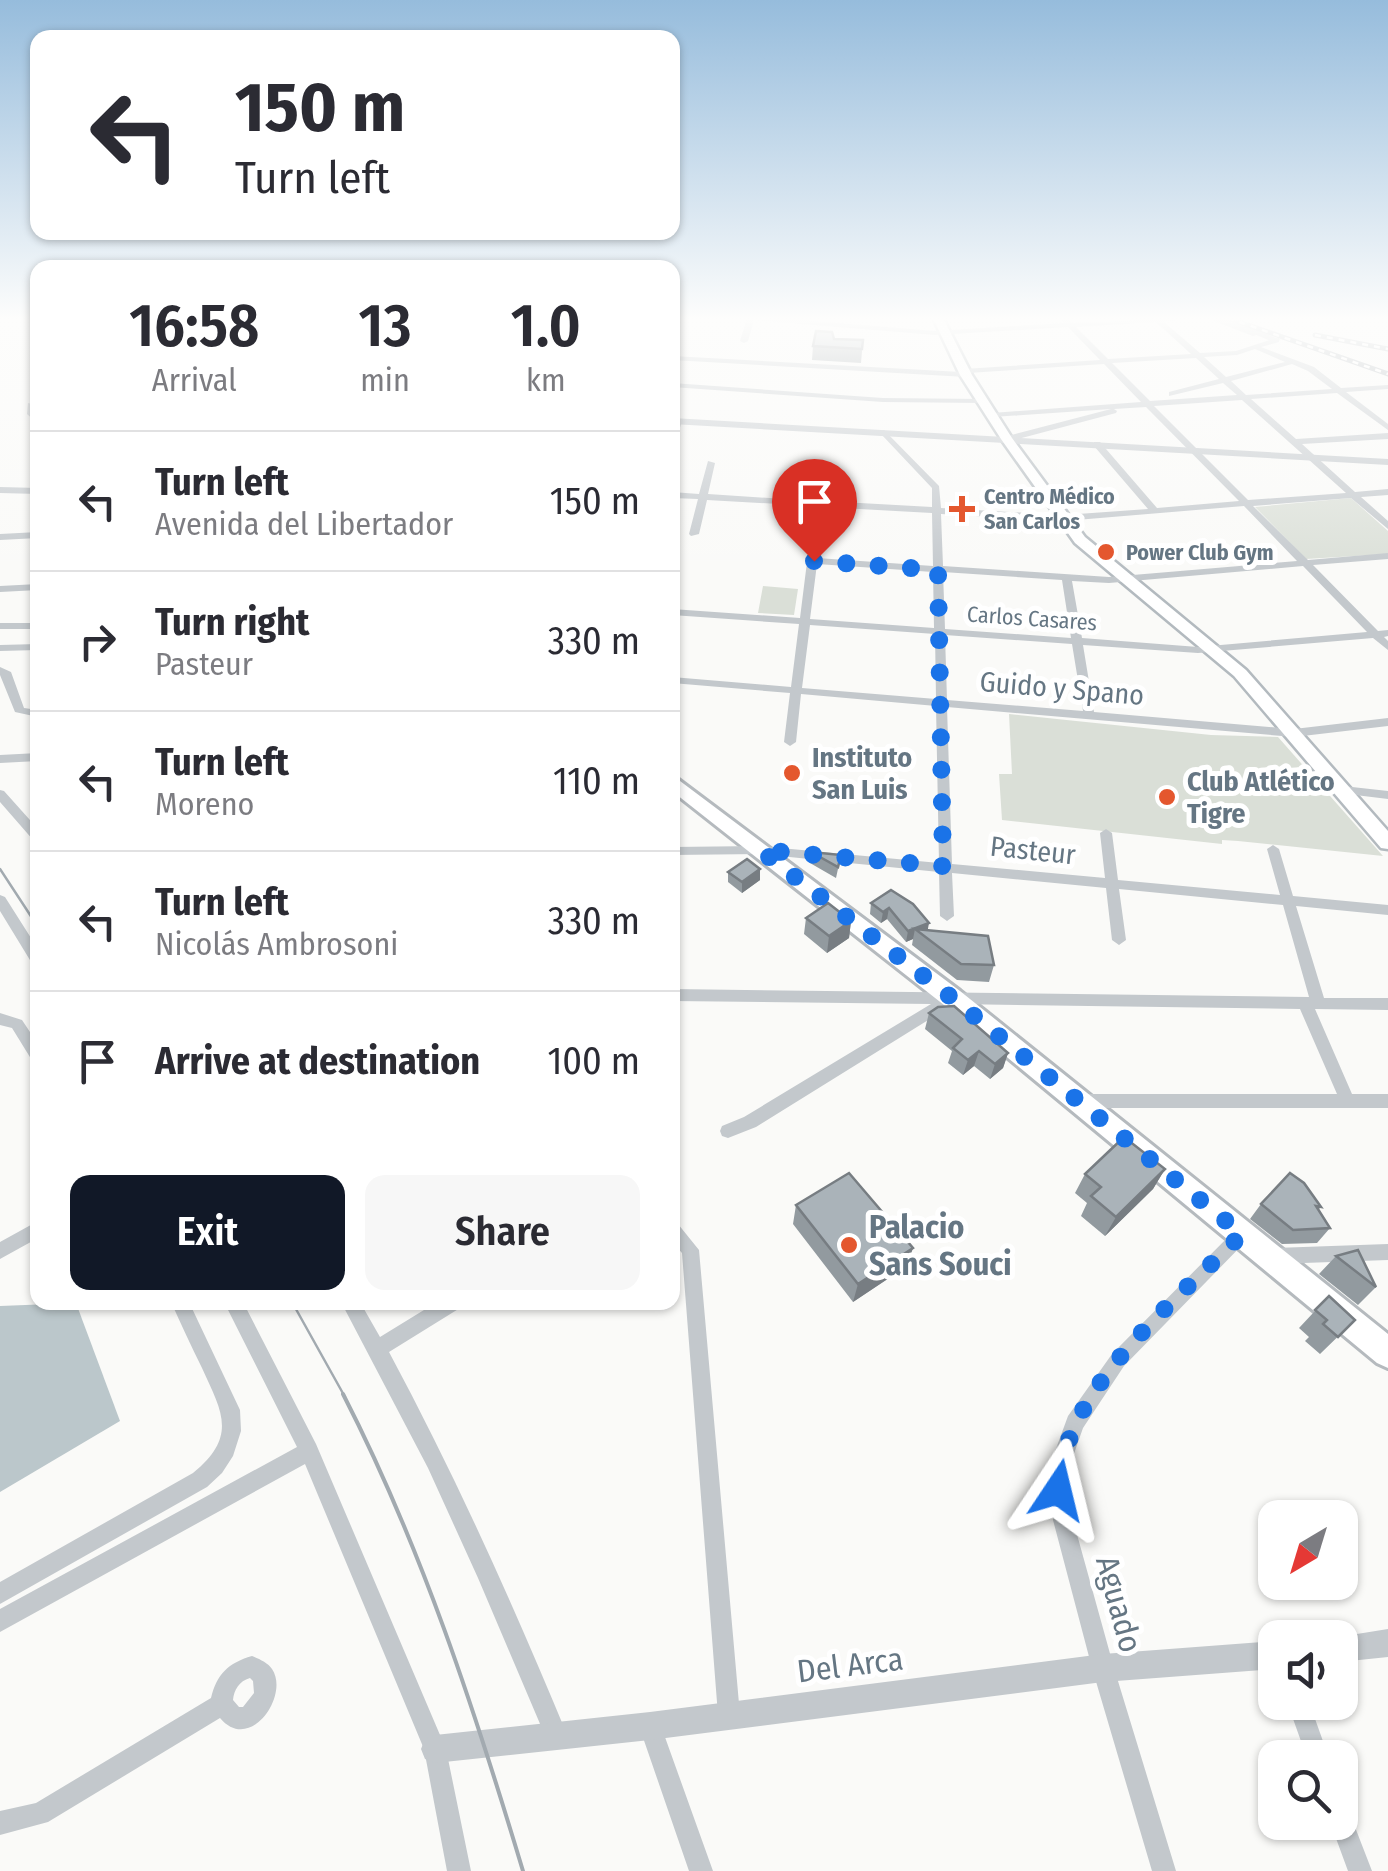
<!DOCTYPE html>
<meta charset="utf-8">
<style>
body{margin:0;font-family:"Fira Sans Condensed",sans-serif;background:#f7f7f7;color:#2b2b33;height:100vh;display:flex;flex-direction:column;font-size:38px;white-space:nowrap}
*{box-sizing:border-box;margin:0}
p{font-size:32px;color:#7c7c81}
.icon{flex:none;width:55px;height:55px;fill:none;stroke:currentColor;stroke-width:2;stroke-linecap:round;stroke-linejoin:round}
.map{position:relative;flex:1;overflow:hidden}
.panel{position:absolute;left:30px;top:260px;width:650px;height:1050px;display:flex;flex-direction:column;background:#fff;border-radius:20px;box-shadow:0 2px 8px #0004}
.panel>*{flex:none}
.banner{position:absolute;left:30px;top:30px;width:650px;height:210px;border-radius:20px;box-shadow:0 2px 8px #0004;background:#fff;color:#2b2b33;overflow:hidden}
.needle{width:65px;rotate:218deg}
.controls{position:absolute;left:1258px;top:1500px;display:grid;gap:20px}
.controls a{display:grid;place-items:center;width:100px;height:100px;border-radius:20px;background:#fff;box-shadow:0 2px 8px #0004;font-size:50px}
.pin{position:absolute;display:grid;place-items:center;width:85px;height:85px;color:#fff;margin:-102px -42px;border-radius:50% 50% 50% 0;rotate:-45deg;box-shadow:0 0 10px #0007}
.pin .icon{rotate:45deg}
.me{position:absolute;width:110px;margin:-55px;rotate:10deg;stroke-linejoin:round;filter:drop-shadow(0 0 8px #0008)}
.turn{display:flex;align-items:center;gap:35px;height:210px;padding:0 40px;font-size:45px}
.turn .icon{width:130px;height:130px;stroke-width:2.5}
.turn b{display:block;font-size:70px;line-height:85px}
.eta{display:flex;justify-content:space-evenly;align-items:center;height:170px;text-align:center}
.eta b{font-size:60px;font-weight:600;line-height:70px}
.action{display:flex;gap:20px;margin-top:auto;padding:20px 40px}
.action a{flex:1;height:115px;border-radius:20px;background:#111827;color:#fff;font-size:40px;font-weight:600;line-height:115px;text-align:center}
.action a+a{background:#f7f7f7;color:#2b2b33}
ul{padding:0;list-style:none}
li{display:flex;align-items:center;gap:30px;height:140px;padding:0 40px;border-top:2px solid #e1e1e2}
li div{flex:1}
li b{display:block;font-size:38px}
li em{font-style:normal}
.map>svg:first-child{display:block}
.green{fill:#dadfd7}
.water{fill:#bbc7cb}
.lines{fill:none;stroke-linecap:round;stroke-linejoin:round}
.secondary-casing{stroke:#b3babf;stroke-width:5}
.primary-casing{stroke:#b5babe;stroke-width:6}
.minor{fill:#c3c8cc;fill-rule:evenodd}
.tertiary{fill:#c3c8cc;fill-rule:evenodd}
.secondary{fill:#fff;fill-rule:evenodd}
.primary{fill:#fff;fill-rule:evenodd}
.tram-far1{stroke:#a2aab0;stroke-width:2.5}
.tram{stroke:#a2aab0;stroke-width:4}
.rail-casing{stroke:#a2aab0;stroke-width:5}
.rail{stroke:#fff;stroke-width:2.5;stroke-dasharray:6;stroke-linecap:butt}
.wall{fill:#929a9f}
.shaded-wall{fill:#777d82}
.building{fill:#aab3b9;stroke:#777d82;stroke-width:2.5}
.route{stroke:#1a73e8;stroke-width:18;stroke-dasharray:0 32.4}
.poi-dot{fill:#e4572e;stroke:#fff;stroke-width:4}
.labels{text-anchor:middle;stroke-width:10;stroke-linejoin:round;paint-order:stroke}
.far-poi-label{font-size:22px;font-weight:bold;fill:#657683;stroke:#fff;text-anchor:start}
.far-street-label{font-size:22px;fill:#657683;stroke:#fff}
.street-label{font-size:28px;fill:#657683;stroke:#fff}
.poi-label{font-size:28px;font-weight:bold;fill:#657683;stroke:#fff;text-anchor:start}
.near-poi-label{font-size:32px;font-weight:bold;fill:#657683;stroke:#fff;text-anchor:start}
.near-street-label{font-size:32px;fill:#657683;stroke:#fff}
</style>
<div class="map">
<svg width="1388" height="1871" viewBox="0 0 1388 1871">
<rect width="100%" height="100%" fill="#fafaf8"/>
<path class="green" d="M1351,498L1388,531V554L1306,559L1255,507Z
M763,586L798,589L794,615L758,613Z
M1009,714L1211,735L1278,737L1383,856L1238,841L1222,840V844L1002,820L999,774H1012Z"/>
<path class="water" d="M76,1303L120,1421L0,1492V1306Z"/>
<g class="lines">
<defs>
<path id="secondary" d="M933,318H943L972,375L1012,438L1085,537L1246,670L1388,831V849L1381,848L1234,676L1075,543L1001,439L960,375Z"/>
<path id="primary" d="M672,775L960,991L1388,1334V1368L1377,1363L944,1005L672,791Z"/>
</defs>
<use href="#secondary" class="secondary-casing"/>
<use href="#primary" class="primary-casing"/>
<path class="minor" d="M747,318H778L935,331L1064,323L1059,318H1067L1072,323L1192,318L1164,322L1200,353L1236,351L1276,338H1279V342L1261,347L1314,367L1341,388L1388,385V389L1346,392L1388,424V430L1337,393L1251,399L1296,439L1388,433V439L1302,444L1355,492L1388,489V495L1361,497L1388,521V529L1351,498L1253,506L1308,560L1388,553V559L1313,565L1378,631L1388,630V636L1384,637L1388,641V650L1373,638L1198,653L1083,645L1094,712L1294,729L1388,718V726L1294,737L947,707L952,864L1105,878L1100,833L1106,829L1112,833L1118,880L1280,895L1267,849L1273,845L1279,849L1293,896L1388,905V915L1296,906L1324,998H1388V1010L1315,1009L1352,1094H1388V1108H1079L1074,1106L1071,1101L1074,1096L1079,1094H1337L1300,1009L954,1004L756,1127L728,1138L722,1136L720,1131L722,1126L744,1117L931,1004L672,1001V989L1309,997L1283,905L1119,889L1126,940L1119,945L1112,940L1106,888L952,873L954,916L947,921L940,916L939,872L760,854L672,855V847L760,846L939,863L936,706L801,694L796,742L790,746L784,742L790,693L672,683V677L791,687L799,624L672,615V609L800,618L814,506L707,500L699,534L691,536L689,534L698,499L672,498V492L699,494L708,461L715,463L708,494L815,501L819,473L823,470L827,473L824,501L932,507V488L881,434L880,432L884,430L939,486L941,508L1064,515L1148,509L1094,446V442H1100L1157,508L1239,501L1146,407L1114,409L1117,411L1116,413L1007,442L1003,439L1004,437L1111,409L992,417L988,415L992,413L1141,402L1104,364L968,373L970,375L966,377L672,360V356L961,372V369H964L1100,360L1068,327L935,335L754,320L748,341L744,343L740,341ZM1156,322L1191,354L1108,359L1076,327ZM1255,349L1285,362L1226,377L1204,357L1237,355ZM1196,358L1219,379L1169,392V396L1223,383L1237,395L1150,401L1112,363ZM1292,364L1308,371L1332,389L1246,395L1231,381ZM1242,400L1346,493L1248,500L1154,406ZM1244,506L1297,561L1109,577L943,566L941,514L1064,521ZM823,507L932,513L933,566L817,558ZM817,564L933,572L934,628L810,619ZM1303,566L1367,632L1198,647L1082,638L1072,581L1109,583ZM943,572L1062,580L1071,638L945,629ZM810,625L935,634L936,699L802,688ZM945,635L1072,644L1083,711L947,700Z
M1206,318H1217L1260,334L1253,336Z
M35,367H38V383L30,378Z
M672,383L883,398L983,399L987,401L983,403L883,402L672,387Z
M28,403L35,405L38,424L27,414Z
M675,419L682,421L676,441L672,443V426Z
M0,487L38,488V494L0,493Z
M38,532V538L0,540V534Z
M38,584V590L0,592V586Z
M0,623H38V629H0Z
M38,644V650L0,651V645Z
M0,667L11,672L24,708L38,710V717L15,712L0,675Z
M38,753V761L0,763V755Z
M1343,786L1388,791V799L1339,793L1337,790L1339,787Z
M0,790L4,791L38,829V842L34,841L0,802Z
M0,895L5,897L38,949V966L33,965L0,911Z
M0,1013L22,1020L38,1044V1064L33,1062L12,1028L0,1025Z
M38,1221V1238L0,1259V1242Z
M672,1221L678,1224L699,1250L740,1715L737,1723L729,1726L721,1723L718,1715L682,1253L672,1242Z
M1242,1226L1248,1229L1250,1234L1248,1239L1124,1366L1083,1428L1070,1465L1073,1520L1114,1668L1176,1871H1152L1092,1668L1053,1520L1050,1465L1068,1416L1112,1354L1236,1229Z
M1388,1244V1260L1275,1264L1269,1262L1266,1256L1269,1250L1275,1248Z
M171,1302H189L240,1410L241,1431L233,1456L222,1473L207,1487L0,1604V1582L193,1473C238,1436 222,1412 202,1368C191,1346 181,1324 171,1302Z
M224,1302H243L316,1444L446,1749L471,1871H447L424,1749L305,1464L0,1632V1609L297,1447Z
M341,1302H360L380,1337L437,1302H463L460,1308L389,1352C456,1477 514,1606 568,1737L565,1745L557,1748L549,1745L478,1578L428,1468Z
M252,1656C259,1659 268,1663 272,1669C290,1695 250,1754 220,1718L48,1822L0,1835V1811L36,1803L211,1698C217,1674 228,1663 252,1656ZM250,1678L253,1681L254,1693L243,1707H239L233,1700C234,1690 239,1681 250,1678Z
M1287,1702H1309L1329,1758H1307Z
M650,1715L658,1718L661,1726L713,1871H689L639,1726L642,1718Z
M1340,1805L1348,1809L1372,1871H1348L1330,1822H1340Z"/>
<path class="tertiary" d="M1172,318L1157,322L1152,319L1153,318Z
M1216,318H1228L1281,340L1273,342Z
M672,418L1388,459V465L672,424Z
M1388,1629V1657L1340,1662V1638H1332Z
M1275,1641V1669L1103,1682L650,1740L435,1763L425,1759L421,1749L425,1739L435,1735L650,1712L1103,1654Z"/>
<use href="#secondary" class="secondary"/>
<use href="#primary" class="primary"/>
<path class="tram-far1" d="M0,869L38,927
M292,1302L345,1397"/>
<path class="tram" d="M343,1394C421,1546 474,1708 523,1871"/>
<defs>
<path id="rail" d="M1228,318L1388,374
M1315,335L1388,349"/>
</defs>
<use href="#rail" class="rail-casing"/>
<use href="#rail" class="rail"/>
</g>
<path class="wall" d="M834,339L863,340L861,363L812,360L813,346Z
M811,852L841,855L836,878L810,863Z
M728,872L760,880L742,893L728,882Z
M891,890L928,930L994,965L989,982L957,980L912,945L913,939L906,942L887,919L881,923L870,914L871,903Z
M806,918L851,921L849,938L827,953L804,934Z
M929,1013L1008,1053L1003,1068L990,1079L974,1066L963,1075L948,1063L952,1051L925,1029Z
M1165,1169L1153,1189L1105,1236L1081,1216L1087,1203L1075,1193L1085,1174Z
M1261,1204L1321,1207L1318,1210L1330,1228L1317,1243L1282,1244L1250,1219Z
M796,1205L907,1266L853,1302L793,1224Z
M1336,1256L1376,1287L1358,1305L1319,1274Z
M1329,1296L1355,1320L1320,1354L1305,1341L1309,1337L1299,1328Z"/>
<path class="shaded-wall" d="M760,869V880L742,893V882Z
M889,908L887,919L881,923L883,912Z
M851,921L849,938L827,953L829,936Z
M929,923L927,934L915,929L913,939L906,942L908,931Z
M979,1051L974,1066L963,1075L968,1060Z
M1008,1053L1003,1068L990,1079L995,1064Z
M1165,1169L1153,1189L1105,1236L1116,1217Z
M913,1248L907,1266L853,1302L858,1284Z"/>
<path class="building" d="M816,331L832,332L834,339L863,340L862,349L813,346Z
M811,852L841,855L838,867Z
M747,859L760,869L742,882L728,872Z
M891,890L913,904L929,923L908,931L889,908L883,912L871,903Z
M828,903L851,921L829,936L806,918Z
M915,929L988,936L994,965L961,964Z
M954,1006L1008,1053L995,1064L979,1051L968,1060L953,1048L962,1039L929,1013L938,1007Z
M1124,1137L1165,1169L1116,1217L1091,1196L1101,1187L1085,1174Z
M849,1173L913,1248L858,1284L796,1205Z
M1290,1173L1304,1183L1321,1207L1316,1206L1330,1228L1293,1230L1261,1204Z
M1358,1250L1376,1287L1336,1256Z
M1329,1296L1355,1320L1338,1337L1323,1324L1327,1320L1315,1310Z"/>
<linearGradient id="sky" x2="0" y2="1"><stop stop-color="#96bcdc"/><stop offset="0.55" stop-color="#fdfdfc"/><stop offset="1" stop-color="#fdfdfc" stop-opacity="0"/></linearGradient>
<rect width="1388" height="580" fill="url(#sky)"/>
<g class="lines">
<path class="route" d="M814,561L938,570L943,866L760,850L952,998L1242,1234C1174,1303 1064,1387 1058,1490"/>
</g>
<g class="poi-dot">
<path d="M957 494h10v10h10v10h-10v10h-10v-10h-10v-10h10z"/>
<circle cx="1106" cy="552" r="10"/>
<circle cx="792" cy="773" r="10"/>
<circle cx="1167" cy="797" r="10"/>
<circle cx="849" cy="1245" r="10"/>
</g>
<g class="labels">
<g class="far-poi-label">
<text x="984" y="504">Centro Médico<tspan x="984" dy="25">San Carlos</tspan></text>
<text x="1126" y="560">Power Club Gym</text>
</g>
<g class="far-street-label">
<text transform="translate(1032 618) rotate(4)" y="8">Carlos Casares</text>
</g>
<g class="street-label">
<text transform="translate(1062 688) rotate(5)" y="10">Guido y Spano</text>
<text transform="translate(1033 850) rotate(6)" y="10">Pasteur</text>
</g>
<g class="poi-label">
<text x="812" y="767">Instituto<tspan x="812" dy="32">San Luis</tspan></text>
<text x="1187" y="791">Club Atlético<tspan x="1187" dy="32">Tigre</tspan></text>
</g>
<g class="near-poi-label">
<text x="869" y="1238">Palacio<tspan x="869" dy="37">Sans Souci</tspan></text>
</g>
<g class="near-street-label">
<text transform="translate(1119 1604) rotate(75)" y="11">Aguado</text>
<text transform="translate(850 1665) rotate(-7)" y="11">Del Arca</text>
</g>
</g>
</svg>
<div class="controls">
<a><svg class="needle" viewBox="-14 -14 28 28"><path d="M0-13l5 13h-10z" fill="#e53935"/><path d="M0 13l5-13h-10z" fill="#7c7c81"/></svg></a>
<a><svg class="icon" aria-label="sound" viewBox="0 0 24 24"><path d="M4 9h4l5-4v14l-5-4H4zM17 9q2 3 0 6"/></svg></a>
<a><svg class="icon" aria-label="search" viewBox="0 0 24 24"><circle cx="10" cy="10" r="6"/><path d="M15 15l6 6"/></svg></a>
</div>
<div class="pin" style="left:814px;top:561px;background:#d93025"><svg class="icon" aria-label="arrive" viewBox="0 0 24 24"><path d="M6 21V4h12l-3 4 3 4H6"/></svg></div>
<svg class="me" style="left:1058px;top:1490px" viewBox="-20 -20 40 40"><path d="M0-17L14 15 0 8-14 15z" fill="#1a73e8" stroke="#fff" stroke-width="4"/></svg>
<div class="banner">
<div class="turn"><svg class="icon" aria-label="left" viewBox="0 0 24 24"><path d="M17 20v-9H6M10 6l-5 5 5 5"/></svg><div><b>150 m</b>Turn left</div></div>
</div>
<section class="panel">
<div class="eta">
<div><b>16:58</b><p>Arrival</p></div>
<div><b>13</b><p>min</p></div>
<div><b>1.0</b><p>km</p></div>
</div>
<ul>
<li><svg class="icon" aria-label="left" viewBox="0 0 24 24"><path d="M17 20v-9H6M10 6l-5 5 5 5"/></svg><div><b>Turn left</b><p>Avenida del Libertador</p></div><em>150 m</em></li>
<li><svg class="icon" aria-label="right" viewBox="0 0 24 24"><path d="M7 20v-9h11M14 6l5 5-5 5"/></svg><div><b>Turn right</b><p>Pasteur</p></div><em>330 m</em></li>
<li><svg class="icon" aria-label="left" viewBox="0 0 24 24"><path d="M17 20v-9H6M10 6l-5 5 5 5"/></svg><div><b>Turn left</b><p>Moreno</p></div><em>110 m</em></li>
<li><svg class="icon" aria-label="left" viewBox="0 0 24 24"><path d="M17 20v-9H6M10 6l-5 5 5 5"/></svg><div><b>Turn left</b><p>Nicolás Ambrosoni</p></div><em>330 m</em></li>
<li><svg class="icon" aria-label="arrive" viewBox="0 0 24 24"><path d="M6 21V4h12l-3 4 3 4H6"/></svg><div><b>Arrive at destination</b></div><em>100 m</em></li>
</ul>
<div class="action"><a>Exit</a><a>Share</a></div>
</section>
</div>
